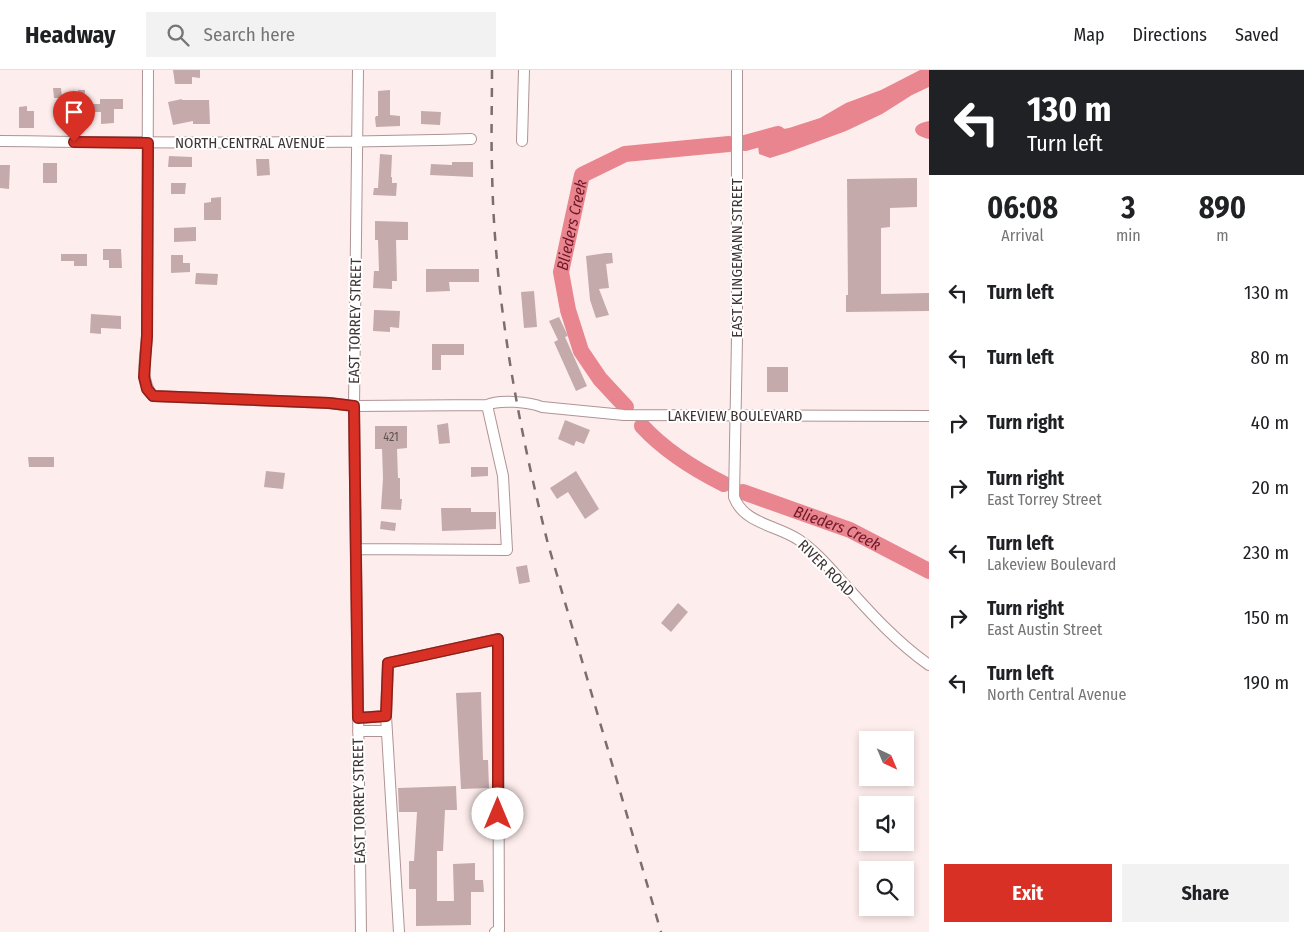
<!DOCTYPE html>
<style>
body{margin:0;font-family:"Fira Sans Condensed",sans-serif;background:#f2f2f2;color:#202124;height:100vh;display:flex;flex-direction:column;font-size:19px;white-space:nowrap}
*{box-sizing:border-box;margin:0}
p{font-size:16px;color:#757577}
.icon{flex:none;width:28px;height:28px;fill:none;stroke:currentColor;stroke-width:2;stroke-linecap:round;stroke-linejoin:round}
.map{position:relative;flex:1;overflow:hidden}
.panel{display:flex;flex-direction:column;background:#fff;width:375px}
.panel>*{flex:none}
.hud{background:#202124;color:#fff;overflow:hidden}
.needle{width:32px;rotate:136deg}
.buttons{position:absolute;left:859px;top:661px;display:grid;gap:10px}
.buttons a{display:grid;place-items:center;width:55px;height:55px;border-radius:0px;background:#fff;box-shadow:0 2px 8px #0003;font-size:25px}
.pin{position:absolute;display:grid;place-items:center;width:42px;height:42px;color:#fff;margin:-51px -21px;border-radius:50% 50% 50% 0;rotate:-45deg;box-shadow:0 0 5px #0007}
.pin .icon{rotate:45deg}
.me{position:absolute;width:55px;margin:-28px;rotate:0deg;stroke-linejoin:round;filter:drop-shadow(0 0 4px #0008)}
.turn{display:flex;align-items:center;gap:18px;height:105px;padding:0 15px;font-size:22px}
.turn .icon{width:65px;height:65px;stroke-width:2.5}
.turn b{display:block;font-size:35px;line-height:42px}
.eta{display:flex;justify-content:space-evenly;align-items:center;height:85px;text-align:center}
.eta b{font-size:30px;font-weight:700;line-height:35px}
.primary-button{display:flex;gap:10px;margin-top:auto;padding:10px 15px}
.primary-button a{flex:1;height:58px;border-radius:0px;background:#d93025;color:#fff;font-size:20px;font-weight:700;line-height:58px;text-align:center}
.primary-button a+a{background:#f2f2f2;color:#202124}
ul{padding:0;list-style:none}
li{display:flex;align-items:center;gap:15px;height:65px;padding:0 15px}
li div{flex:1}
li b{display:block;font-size:19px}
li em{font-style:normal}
header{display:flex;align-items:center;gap:30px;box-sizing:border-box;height:70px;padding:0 25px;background:#fff;border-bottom:1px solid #e0e0e0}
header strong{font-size:24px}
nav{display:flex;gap:28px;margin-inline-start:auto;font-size:18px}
.search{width:350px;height:45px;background:#f2f2f2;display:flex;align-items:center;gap:12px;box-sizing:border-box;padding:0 18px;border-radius:0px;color:#757577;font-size:19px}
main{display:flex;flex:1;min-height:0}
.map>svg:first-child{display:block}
.water{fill:#e8858e}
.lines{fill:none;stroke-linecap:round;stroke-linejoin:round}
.river{stroke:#e8858e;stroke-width:16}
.building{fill:#c5aaab}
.minor-casing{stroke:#ae9495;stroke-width:12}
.minor{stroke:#fff;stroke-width:10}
.rail{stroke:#7b6e6e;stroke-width:2.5;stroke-dasharray:9 9;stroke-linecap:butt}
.route-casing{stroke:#8d1f18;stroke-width:12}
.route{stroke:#d93025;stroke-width:9}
.labels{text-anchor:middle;stroke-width:4;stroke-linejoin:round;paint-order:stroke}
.number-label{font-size:12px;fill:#615252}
.street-label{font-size:15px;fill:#403535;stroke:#fff}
.water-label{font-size:16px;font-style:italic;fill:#6f1729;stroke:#fff}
</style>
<header>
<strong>Headway</strong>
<div class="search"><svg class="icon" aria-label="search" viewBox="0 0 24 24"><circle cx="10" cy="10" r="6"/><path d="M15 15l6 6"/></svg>Search here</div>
<nav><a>Map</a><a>Directions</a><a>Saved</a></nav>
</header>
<main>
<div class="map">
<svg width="929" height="862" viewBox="0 0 929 862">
<rect width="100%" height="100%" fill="#feeded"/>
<path class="water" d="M920,0H929V17L912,25L882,44L846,61L789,82L770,88L759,84L758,76L760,63L789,58L820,48L846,33L881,20Z
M929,51V69C911,66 910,54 929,51Z"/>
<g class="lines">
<g class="river">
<path d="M745,73L778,64"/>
<path id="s1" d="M626,337L600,309L581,281L568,240L561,202L582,105L625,84L729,74"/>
<path d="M642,356C665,381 694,399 724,414"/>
<path id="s2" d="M743,422L850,460L929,501"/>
</g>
</g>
<path class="building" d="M173,0H200V8L192,7V14H175Z
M53,18H61L62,28H54Z
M78,20H85L84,34H100V29H123V39H114V53L101,54V42H77Z
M390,20V45L400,46V56L376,57L375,48L376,46H378V21Z
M182,29V30H209L210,54H193V51L173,55L168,32Z
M27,36V41H34V58H19V37Z
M421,41L441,42L440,55L421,54Z
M64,44H80V55L65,56Z
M380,84L392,85L391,107H392V113H397L396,126L373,125L374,118H378Z
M169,86L192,87V97H168Z
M256,89H269L270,105L257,106Z
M452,92H473V107L430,105L431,94L452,95Z
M43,93H57V113H43Z
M0,95H10L9,119L0,118Z
M917,108V137L890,138V157L881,158V224L929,223V241L846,242V225H848L847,109Z
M171,113H186L185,124H171Z
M221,127V150H204V133L211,132V128Z
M375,151L408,152V170H396L397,211H392V219L373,218L374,201H379L378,170H375Z
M196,157V171L174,172V158Z
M103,179H121L122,198H109V190H103Z
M606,183H612L613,193L606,194L609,218L599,219L609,245L596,248L590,230L586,186Z
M61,184H87V196H74V191H61Z
M171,185H183V193H190V202L171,203Z
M426,199H479V212H449L450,221L426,222Z
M196,203L218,204L217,215L195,214Z
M534,221L537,257L524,258L521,222Z
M374,240L400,241L399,258L390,257V262L373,261Z
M91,244L121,246V259L101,258V264L90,263Z
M559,247L568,266L565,267L587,316L576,321L554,272L558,270L549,251Z
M432,274H464V285H441V300H432Z
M767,297H788V322H767Z
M565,350L590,360L584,374L576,371L574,376L558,369Z
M448,353L450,373L439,374L437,355Z
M375,356H407V378L397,379L398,408H400V429H402L401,440L381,439L383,408L382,379H375Z
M28,387H54V397H29Z
M471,397H488V406L471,407Z
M266,401L285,403L283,419L264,417Z
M576,401L599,439L585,449L568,422L557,429L550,418Z
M441,438H471V442H496V459L442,461Z
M381,451L396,453L395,461L380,459Z
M527,495L530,512L519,514L516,497Z
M678,533L688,542L671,562L661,553Z
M481,622L483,690H488L489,718L461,719L456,623Z
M456,716L457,740H445L443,781H437V831H454L453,794L475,793V810H483L484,822H471V855L416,856V819H409V791H414L417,742H399L398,718Z"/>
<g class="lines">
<defs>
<path id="minor" d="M148,0L147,266C146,285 139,311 153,326L329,333L354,336L487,335C499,329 530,332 542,337L624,345L929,346
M358,0L354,336L361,862
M737,0V268L734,427C744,454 777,455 799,470C818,483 833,502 848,518C874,547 898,573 929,595
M0,71C157,73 314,74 471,69
M522,71L524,0
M356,479L507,480L503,406L487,335
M358,648L386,646
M358,661H387
M399,862L386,646L388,593L498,569L499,860L495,862"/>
</defs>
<use href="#minor" class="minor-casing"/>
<use href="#minor" class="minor"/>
<path class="rail" d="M492,0C492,33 491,66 492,99C494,225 517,351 548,474L661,862"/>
</g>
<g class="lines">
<defs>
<path id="route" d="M74,72L148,73L147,266L144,307L147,319L153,326L329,333L354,336L358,648L386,646L388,593L498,569V744"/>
</defs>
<use href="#route" class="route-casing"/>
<use href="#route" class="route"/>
</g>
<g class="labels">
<g class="number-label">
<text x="391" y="371">421</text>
</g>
<g class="street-label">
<text x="250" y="78">NORTH CENTRAL AVENUE</text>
<text transform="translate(737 188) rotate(-90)" y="5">EAST KLINGEMANN STREET</text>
<text transform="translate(355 251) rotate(-89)" y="5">EAST TORREY STREET</text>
<text x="735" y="351">LAKEVIEW BOULEVARD</text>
<text transform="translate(826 498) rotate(45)" y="5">RIVER ROAD</text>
<text transform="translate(359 731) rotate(-91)" y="5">EAST TORREY STREET</text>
</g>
<g class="water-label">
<text dy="6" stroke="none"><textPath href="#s1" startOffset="202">Blieders Creek</textPath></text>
<text dy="6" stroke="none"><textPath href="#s2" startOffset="101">Blieders Creek</textPath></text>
</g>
</g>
</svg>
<div class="buttons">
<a><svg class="needle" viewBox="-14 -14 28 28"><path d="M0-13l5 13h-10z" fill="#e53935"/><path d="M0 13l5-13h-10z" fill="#757577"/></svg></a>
<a><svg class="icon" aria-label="sound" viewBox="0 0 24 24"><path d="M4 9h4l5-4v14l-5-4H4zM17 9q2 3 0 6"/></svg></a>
<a><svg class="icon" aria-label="search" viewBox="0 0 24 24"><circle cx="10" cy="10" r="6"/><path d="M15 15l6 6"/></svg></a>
</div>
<div class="pin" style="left:74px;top:72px;background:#d93025"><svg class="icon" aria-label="arrive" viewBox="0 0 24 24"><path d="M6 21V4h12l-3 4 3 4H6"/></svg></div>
<svg class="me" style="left:498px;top:744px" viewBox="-20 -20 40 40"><circle r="19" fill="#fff"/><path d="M0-13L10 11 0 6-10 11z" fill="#d93025"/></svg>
</div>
<section class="panel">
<div class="hud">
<div class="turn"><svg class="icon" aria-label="left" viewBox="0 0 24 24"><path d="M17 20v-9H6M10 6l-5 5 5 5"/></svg><div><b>130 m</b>Turn left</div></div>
</div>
<div class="eta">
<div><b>06:08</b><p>Arrival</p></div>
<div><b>3</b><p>min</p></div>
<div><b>890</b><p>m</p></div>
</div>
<ul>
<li><svg class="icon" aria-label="left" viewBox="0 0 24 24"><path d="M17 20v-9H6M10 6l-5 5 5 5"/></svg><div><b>Turn left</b></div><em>130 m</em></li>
<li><svg class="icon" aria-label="left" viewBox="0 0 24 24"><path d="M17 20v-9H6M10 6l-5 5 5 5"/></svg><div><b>Turn left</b></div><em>80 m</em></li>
<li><svg class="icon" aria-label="right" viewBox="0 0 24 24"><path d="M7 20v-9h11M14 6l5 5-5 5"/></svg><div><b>Turn right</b></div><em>40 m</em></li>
<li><svg class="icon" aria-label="right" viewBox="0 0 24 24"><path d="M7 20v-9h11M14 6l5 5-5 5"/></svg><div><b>Turn right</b><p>East Torrey Street</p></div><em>20 m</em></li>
<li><svg class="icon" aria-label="left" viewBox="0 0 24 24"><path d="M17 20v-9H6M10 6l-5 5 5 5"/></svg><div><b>Turn left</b><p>Lakeview Boulevard</p></div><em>230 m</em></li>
<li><svg class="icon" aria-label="right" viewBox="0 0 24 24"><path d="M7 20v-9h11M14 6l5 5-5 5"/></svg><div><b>Turn right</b><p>East Austin Street</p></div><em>150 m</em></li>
<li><svg class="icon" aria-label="left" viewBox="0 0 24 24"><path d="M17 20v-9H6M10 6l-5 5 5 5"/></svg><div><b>Turn left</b><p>North Central Avenue</p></div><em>190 m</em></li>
</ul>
<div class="primary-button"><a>Exit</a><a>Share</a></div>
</section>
</main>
